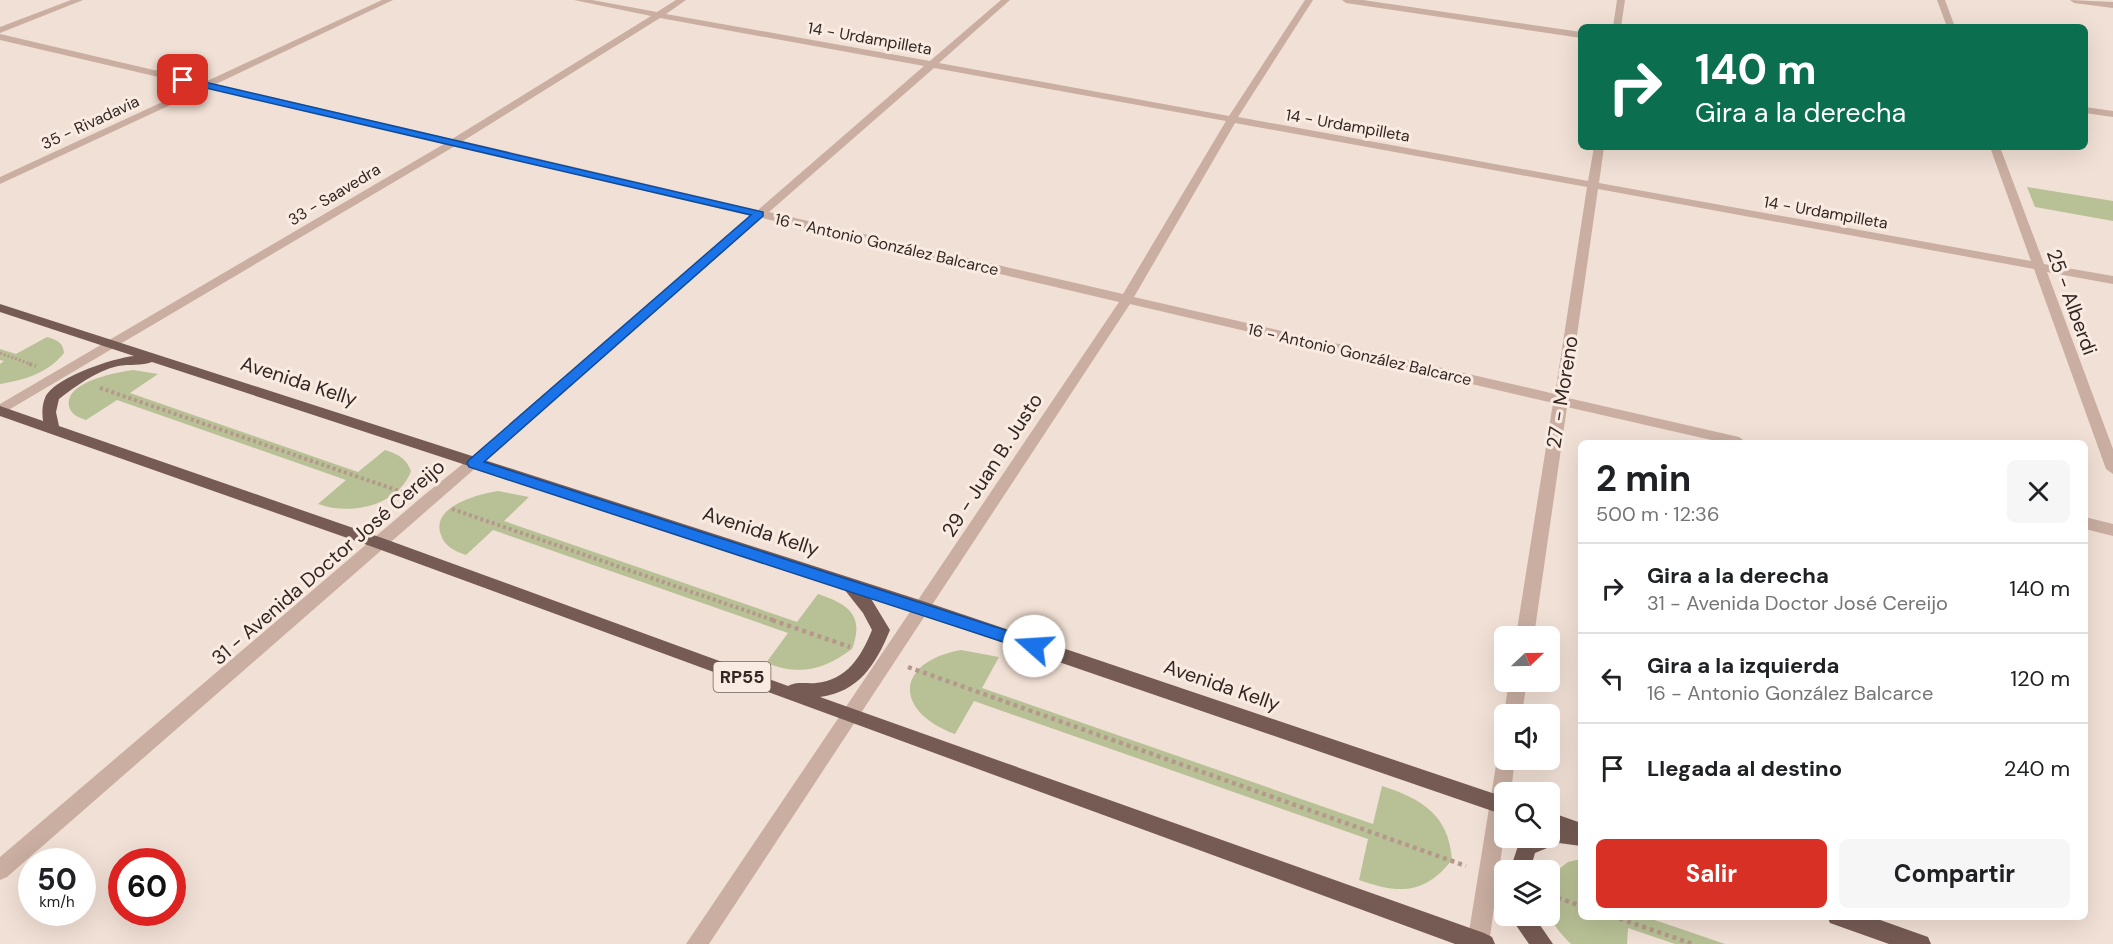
<!DOCTYPE html>
<html lang="es">
<meta charset="utf-8">
<style>
body{margin:0;font-family:"DM Sans",sans-serif;background:#f6f6f6;color:#202124;height:100vh;display:flex;flex-direction:column;font-size:22px;white-space:nowrap}
*{box-sizing:border-box;margin:0}
p{font-size:20px;color:#757577}
.icon{flex:none;width:33px;height:33px;fill:none;stroke:currentColor;stroke-width:2;stroke-linecap:round;stroke-linejoin:round}
.map{position:relative;flex:1;overflow:hidden}
.drawer{position:absolute;left:1578px;top:440px;width:510px;height:480px;display:flex;flex-direction:column;background:#fff;border-radius:9px;box-shadow:0 6px 24px #0002}
.drawer>*{flex:none}
.top-card{position:absolute;left:1578px;top:24px;width:510px;height:126px;border-radius:9px;box-shadow:0 6px 24px #0002;background:#0b6e4f;color:#fff;overflow:hidden}
.needle{width:39px;rotate:68deg}
.fabs{position:absolute;left:1494px;top:626px;display:grid;gap:12px}
.fabs a{display:grid;place-items:center;width:66px;height:66px;border-radius:9px;background:#fff;box-shadow:0 6px 24px #0002;font-size:30px}
.speed{position:absolute;left:18px;top:848px;display:flex;gap:12px;font-size:30px;font-weight:700;text-align:center}
.speed>*{display:grid;place-content:center;width:78px;height:78px;border-radius:50%;background:#fff;box-shadow:0 6px 24px #0002;line-height:1}
.speed small{font-size:15px;font-weight:400}
.speed .limit{border:9px solid #d22;background:#fff;color:#111}
.pin{position:absolute;display:grid;place-items:center;width:51px;height:51px;color:#fff;margin:-26px;border-radius:12px;box-shadow:0 3px 9px #0006}
.me{position:absolute;width:66px;margin:-33px;rotate:289deg;stroke-linejoin:round;filter:drop-shadow(0 0 4px #0008)}
.turn{display:flex;align-items:center;gap:21px;height:126px;padding:0 18px;font-size:27px}
.turn .icon{width:78px;height:78px;stroke-width:2.5}
.turn b{display:block;font-size:42px;line-height:51px}
.round{display:grid;place-items:center;flex:none;width:63px;height:63px;border-radius:9px;background:#f6f6f6}
.head{display:flex;align-items:center;justify-content:space-between;height:102px;padding:0 18px}
h1{font-size:36px;font-weight:700;line-height:45px}
.primary-button{display:flex;gap:12px;margin-top:auto;padding:12px 18px}
.primary-button a{flex:1;height:69px;border-radius:9px;background:#d93025;color:#fff;font-size:24px;font-weight:700;line-height:69px;text-align:center}
.primary-button a+a{background:#f6f6f6;color:#202124}
ul{padding:0;list-style:none}
li{display:flex;align-items:center;gap:18px;height:90px;padding:0 18px;border-top:2px solid #e0e0e0}
li div{flex:1}
li b{display:block;font-size:22px}
li em{font-style:normal}
.map>svg:first-child{display:block}
.green{fill:#b8c095}
.lines{fill:none;stroke-linecap:round;stroke-linejoin:round}
.path-far2{stroke:#b5988b;stroke-width:3;stroke-dasharray:2 2;stroke-linecap:butt}
.path-far1{stroke:#b5988b;stroke-width:4;stroke-dasharray:3 3;stroke-linecap:butt}
.path{stroke:#b5988b;stroke-width:4.5;stroke-dasharray:4 4;stroke-linecap:butt}
.minor{fill:#c9aea1;fill-rule:evenodd}
.major{fill:#765b54;fill-rule:evenodd}
.route{fill:#1a73e8;stroke:#114b97;stroke-width:1.5}
.labels{text-anchor:middle;stroke-width:6;stroke-linejoin:round;paint-order:stroke}
.far-street-label{font-size:16px;fill:#332724;stroke:#f9ebe1}
.shield{fill:#f9ebe1;stroke:#6e625d;stroke-width:1.5}
.shield-label{font-size:18px;font-weight:bold;fill:#332724}
.street-label{font-size:20px;fill:#332724;stroke:#f9ebe1}
</style>
<div class="map">
<svg width="2113" height="944" viewBox="0 0 2113 944">
<rect width="100%" height="100%" fill="#f1e0d5"/>
<path class="green" d="M2027,187L2113,201V221L2035,207Z
M47,337C57,340 63,342 64,353C48,373 25,380 0,384V364L4,361L0,360V349L16,354Z
M133,370L158,374L130,393L358,472L385,450C398,454 406,458 411,471C398,506 350,516 318,504L346,480L117,400L86,420C78,417 71,415 69,406C64,382 117,372 133,370Z
M498,491L529,497L504,521L797,622L818,594C848,604 865,615 852,649C823,670 801,676 766,663L788,633L493,530L466,555C455,551 445,547 441,535C430,506 479,494 498,491Z
M961,650L999,657L982,688L1373,824L1382,786C1422,799 1449,815 1452,860C1424,895 1399,894 1359,880L1368,839L974,701L955,734C893,711 895,662 961,650Z
M1581,859V916L1646,917L1725,944H1675L1628,928L1627,944H1571C1544,917 1549,912 1550,876L1568,862Z"/>
<g class="lines">
<path class="path-far2" d="M0,353L33,365"/>
<path class="path-far1" d="M29,364L36,366
M100,388L405,493
M452,509L776,621"/>
<path class="path" d="M772,620L850,647
M908,667L1466,866
M1550,895L1581,906
M1612,916L1693,944"/>
<path class="minor" d="M71,0H83L0,33V27Z
M382,0H393L216,84L452,139L651,16L574,0H592L657,12L676,0H686L666,14L930,61L1001,0H1010L939,63L1229,116L1305,0H1313L1238,117L1588,181L1594,147H1604L1599,183L2031,261L1990,147H2000L2044,264L2113,276V284L2047,272L2113,449V474L2106,469L2034,269L1598,189L1568,398L1739,437L1746,442H1720L1567,407L1534,636H1516L1553,403L1130,304L709,944H686L1119,302L762,218L7,877L0,880V857L423,496L469,459L751,216L455,146L0,415V404L444,144L207,88L0,184V177L197,86L0,40V34L205,82ZM660,18L924,66L758,210L463,141ZM934,68L1226,121L1123,294L769,212ZM1235,123L1587,187L1555,394L1134,297Z
M1342,0H1363L1581,32V38L1346,3Z
M1617,0H1625L1621,27H1613Z
M1937,0H1945L1955,27H1947Z
M2070,0L2113,2V8L2074,3Z
M2085,107L2113,111V117L2085,113Z
M2085,517L2113,524V536L2085,529Z
M1509,681H1527L1522,714H1504Z
M1504,751V759H1515L1511,792H1504V835L1489,944H1467L1497,759L1499,753Z"/>
<path class="major" d="M0,304L929,603L1504,797V815L870,597L890,630C876,664 859,692 820,697L1484,933L1492,937L1495,944H1455L373,547L0,416V406L43,421C42,413 42,405 45,398C53,378 113,358 134,356L0,312ZM152,362L844,589L863,613L872,630C861,657 847,680 816,683C806,684 797,681 788,686L385,539L59,426L56,412L59,399C76,386 96,371 118,366C129,364 142,366 152,362Z
M1550,812L1581,823V846L1559,843L1535,853L1530,870H1510L1520,840L1528,837H1550Z
M1509,915H1533L1553,944H1529Z
M1827,916H1869L1928,937L1931,944H1889L1830,923Z"/>
</g>
<path class="route" d="M183,77L763,212V216L484,462L1039,641L1041,646L1039,650L1034,652L469,467L467,463L469,460L751,215L180,82V78Z"/>
<g class="labels">
<g class="far-street-label">
<text transform="translate(870 38) rotate(10)" y="6">14 - Urdampilleta</text>
<text transform="translate(90 122) rotate(-25)" y="6">35 - Rivadavia</text>
<text transform="translate(1348 125) rotate(10)" y="6">14 - Urdampilleta</text>
<text transform="translate(334 194) rotate(-31)" y="6">33 - Saavedra</text>
<text transform="translate(1826 212) rotate(10)" y="6">14 - Urdampilleta</text>
<text transform="translate(887 244) rotate(13)" y="6">16 - Antonio González Balcarce</text>
<text transform="translate(1360 354) rotate(13)" y="6">16 - Antonio González Balcarce</text>
</g>
<rect class="shield" x="713.5" y="662" width="57" height="30" rx="4.5"/>
<g class="shield-label">
<text x="742" y="683">RP55</text>
</g>
<g class="street-label">
<text transform="translate(2072 302) rotate(70)" y="7">25 - Alberdi</text>
<text transform="translate(299 381) rotate(18)" y="7">Avenida Kelly</text>
<text transform="translate(1562 392) rotate(-81)" y="7">27 - Moreno</text>
<text transform="translate(992 465) rotate(-57)" y="7">29 - Juan B. Justo</text>
<text transform="translate(761 531) rotate(18)" y="7">Avenida Kelly</text>
<text transform="translate(328 562) rotate(-41)" y="7">31 - Avenida Doctor José Cereijo</text>
<text transform="translate(1222 685) rotate(19)" y="7">Avenida Kelly</text>
</g>
</g>
</svg>
<div class="fabs">
<a><svg class="needle" viewBox="-14 -14 28 28"><path d="M0-13l5 13h-10z" fill="#e53935"/><path d="M0 13l5-13h-10z" fill="#757577"/></svg></a>
<a><svg class="icon" aria-label="sound" viewBox="0 0 24 24"><path d="M4 9h4l5-4v14l-5-4H4zM17 9q2 3 0 6"/></svg></a>
<a><svg class="icon" aria-label="search" viewBox="0 0 24 24"><circle cx="10" cy="10" r="6"/><path d="M15 15l6 6"/></svg></a>
<a><svg class="icon" aria-label="layers" viewBox="0 0 24 24"><path d="M12 4l9 5-9 5-9-5zM3 14l9 5 9-5"/></svg></a>
</div>
<div class="speed"><div>50<small>km/h</small></div><div class="limit">60</div></div>
<div class="pin" style="left:183px;top:80px;background:#d93025"><svg class="icon" aria-label="arrive" viewBox="0 0 24 24"><path d="M6 21V4h12l-3 4 3 4H6"/></svg></div>
<svg class="me" style="left:1034px;top:646px" viewBox="-20 -20 40 40"><circle r="19" fill="#fff"/><path d="M0-13L10 11 0 6-10 11z" fill="#1a73e8"/></svg>
<div class="top-card">
<div class="turn"><svg class="icon" aria-label="right" viewBox="0 0 24 24"><path d="M7 20v-9h11M14 6l5 5-5 5"/></svg><div><b>140 m</b>Gira a la derecha</div></div>
</div>
<section class="drawer">
<div class="head"><div><h1>2 min</h1><p>500 m · 12:36</p></div><a class="round"><svg class="icon" aria-label="close" viewBox="0 0 24 24"><path d="M6 6l12 12M18 6L6 18"/></svg></a></div>
<ul>
<li><svg class="icon" aria-label="right" viewBox="0 0 24 24"><path d="M7 20v-9h11M14 6l5 5-5 5"/></svg><div><b>Gira a la derecha</b><p>31 - Avenida Doctor José Cereijo</p></div><em>140 m</em></li>
<li><svg class="icon" aria-label="left" viewBox="0 0 24 24"><path d="M17 20v-9H6M10 6l-5 5 5 5"/></svg><div><b>Gira a la izquierda</b><p>16 - Antonio González Balcarce</p></div><em>120 m</em></li>
<li><svg class="icon" aria-label="arrive" viewBox="0 0 24 24"><path d="M6 21V4h12l-3 4 3 4H6"/></svg><div><b>Llegada al destino</b></div><em>240 m</em></li>
</ul>
<div class="primary-button"><a>Salir</a><a>Compartir</a></div>
</section>
</div>
